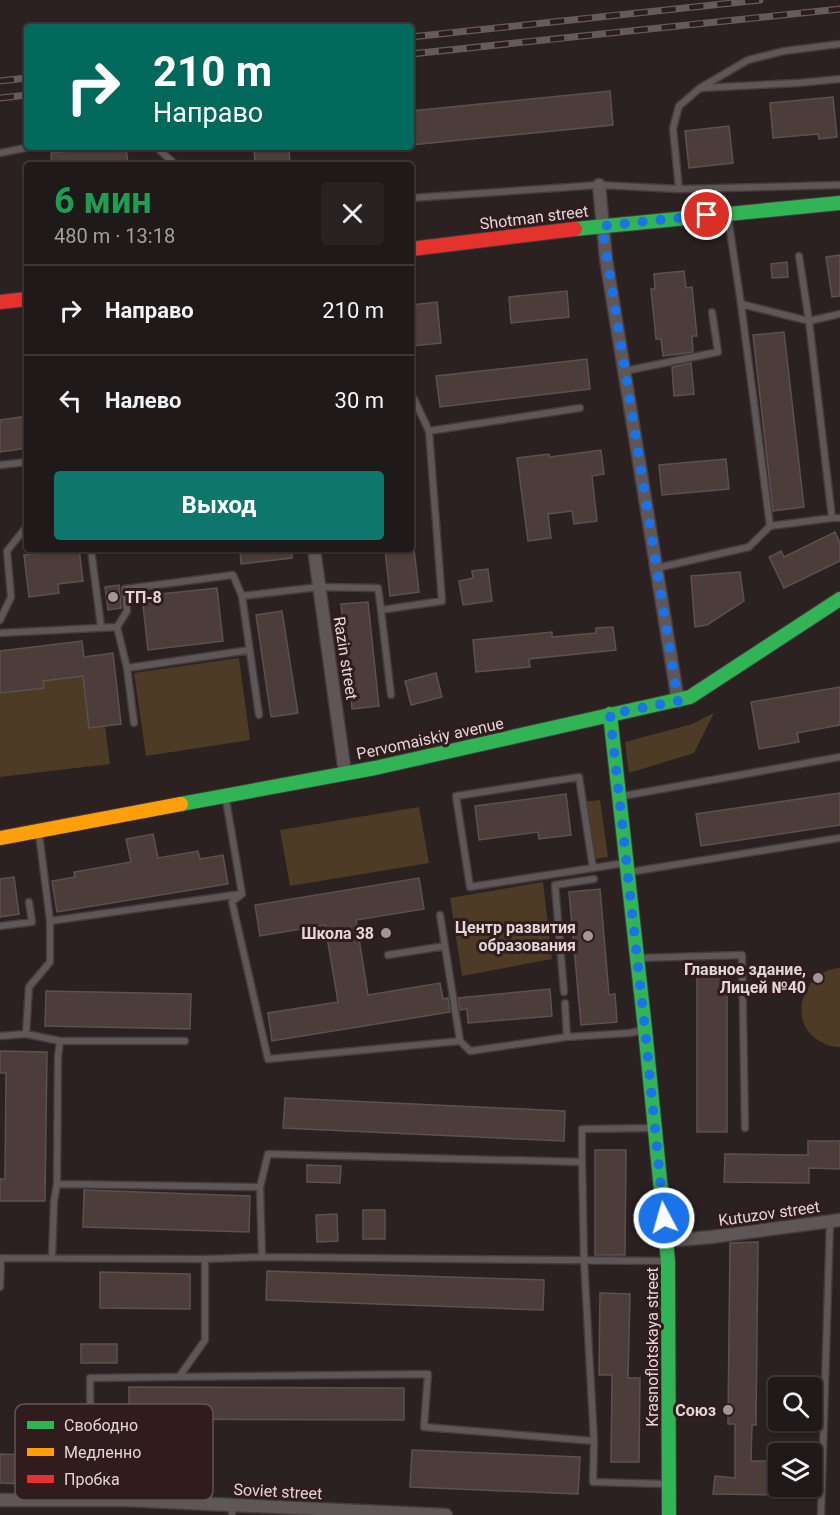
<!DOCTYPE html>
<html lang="ru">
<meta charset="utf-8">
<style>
body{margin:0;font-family:Roboto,sans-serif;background:#282222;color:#f1f3f6;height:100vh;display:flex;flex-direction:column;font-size:22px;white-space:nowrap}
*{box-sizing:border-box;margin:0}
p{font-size:20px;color:#a2a0a2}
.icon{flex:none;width:33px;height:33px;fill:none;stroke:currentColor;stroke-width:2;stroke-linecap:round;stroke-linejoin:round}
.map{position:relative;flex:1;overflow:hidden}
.details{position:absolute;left:24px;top:162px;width:390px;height:390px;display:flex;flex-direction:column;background:#201919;border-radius:6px;box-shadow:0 2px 4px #0004,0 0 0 2px #3d3838}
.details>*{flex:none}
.banner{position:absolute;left:24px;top:24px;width:390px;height:126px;border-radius:6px;box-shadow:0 2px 4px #0004,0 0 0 2px #3d3838;background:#00695c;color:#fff;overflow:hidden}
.tools{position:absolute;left:768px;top:1377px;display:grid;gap:12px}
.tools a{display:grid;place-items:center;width:54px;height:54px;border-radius:6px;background:#201919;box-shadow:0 2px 4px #0004,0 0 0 2px #3d3838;font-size:30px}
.pin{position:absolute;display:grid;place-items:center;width:51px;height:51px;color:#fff;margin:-26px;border:3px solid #fff;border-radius:50%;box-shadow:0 2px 6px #0007}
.me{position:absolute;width:66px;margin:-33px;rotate:354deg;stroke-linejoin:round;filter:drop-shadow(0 0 4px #0008)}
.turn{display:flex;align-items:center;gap:21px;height:126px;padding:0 30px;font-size:27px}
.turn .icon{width:78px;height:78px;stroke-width:2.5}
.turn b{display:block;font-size:42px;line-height:51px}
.round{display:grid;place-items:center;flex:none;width:63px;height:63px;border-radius:6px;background:#282222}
.summary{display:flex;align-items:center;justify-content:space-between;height:102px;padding:0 30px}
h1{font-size:36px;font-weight:700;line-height:45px;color:#1e9e55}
.primary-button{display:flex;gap:12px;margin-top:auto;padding:12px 30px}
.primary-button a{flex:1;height:69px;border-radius:6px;background:#0f766e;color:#fff;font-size:24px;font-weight:700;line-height:69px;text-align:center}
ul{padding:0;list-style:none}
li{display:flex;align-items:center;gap:18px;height:90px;padding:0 30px;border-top:2px solid #3d3838}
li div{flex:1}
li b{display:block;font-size:22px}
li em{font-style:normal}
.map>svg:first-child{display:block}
.green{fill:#4e3b26}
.building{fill:#4c3d3a;stroke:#5b5250;stroke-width:1.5}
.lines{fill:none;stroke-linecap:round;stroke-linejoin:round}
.lane-casing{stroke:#453b3c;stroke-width:9}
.street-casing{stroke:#453b3c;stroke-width:15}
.fast-casing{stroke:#453b3c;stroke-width:16}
.slow-casing{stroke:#453b3c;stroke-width:16}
.jam-casing{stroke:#453b3c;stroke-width:16}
.lane{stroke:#5f5757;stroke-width:6}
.street{stroke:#5f5757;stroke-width:12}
.fast{stroke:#30b455;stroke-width:14}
.slow{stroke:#ff9f0a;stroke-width:14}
.jam{stroke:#e5322d;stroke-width:14}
.rail-casing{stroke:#645c5c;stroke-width:7}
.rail{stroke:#301c1d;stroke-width:4.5;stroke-dasharray:14;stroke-linecap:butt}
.route{stroke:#1a73e8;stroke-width:10;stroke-dasharray:0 18}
.poi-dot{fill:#a39697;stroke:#301c1d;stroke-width:2}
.labels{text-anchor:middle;stroke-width:6;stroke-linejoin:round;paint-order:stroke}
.street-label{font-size:16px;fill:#e4d5d6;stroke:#301c1d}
.poi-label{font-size:16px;font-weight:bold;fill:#e4d5d6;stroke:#301c1d;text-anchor:end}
.key{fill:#301c1d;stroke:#665454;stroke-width:1.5}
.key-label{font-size:16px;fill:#e4d5d6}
</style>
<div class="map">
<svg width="840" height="1515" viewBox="0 0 840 1515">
<rect width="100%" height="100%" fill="#2b2121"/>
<path class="green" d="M239,658L250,740L146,756L134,673Z
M83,676L89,728L105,726L110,764L0,777V693L44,688L43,681Z
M714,713L694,753L629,773L625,742L692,724Z
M600,800L608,857L588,860L580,802Z
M419,807L429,863L290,886L280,830Z
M543,882L552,959L462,976L450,898Z
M840,968V1047C831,1047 826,1045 818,1040C786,1020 804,969 840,968Z"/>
<path class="building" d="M610,91L613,125L411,145V111Z
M833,97L837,137L819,139L818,134L773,138L770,103Z
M729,126L733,163L689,168L685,131Z
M108,147H126L128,165H52L51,153Z
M254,147H289L290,165H255Z
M840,255V296L832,297L826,257Z
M787,262L788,277L772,278L771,264Z
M684,271L686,288L692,287L697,336H692L693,352L663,356L661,339H656L651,289H655L654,274Z
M567,291L569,317L511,323L509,297Z
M437,302L441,343L411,346V305Z
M784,332L804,507L773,511L753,335Z
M587,359L590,389L440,407L436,376Z
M691,363L694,394L674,396L672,367Z
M27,416V448L0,452V420Z
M601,450L604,474L592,476L597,521L574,524L572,511L548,514L551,538L528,541L517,458L549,454L550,457Z
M726,459L729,489L662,495L659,465Z
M835,532L840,543V561L784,588L769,557L781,551L784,557Z
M79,549L83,581L58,584L59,593L29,597L24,555Z
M240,549H292V558L241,564Z
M385,549H414L419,592L390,596Z
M488,569L492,601L463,605L459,581L473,578L472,571Z
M740,572L744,601L707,625L695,627L691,576Z
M119,585L121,608L108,610L105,587Z
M217,588L223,641L148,650L142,596Z
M368,602L379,706L352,709L341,604Z
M282,611L298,713L271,717L256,615Z
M613,627L616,650L529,659L530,667L476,672L473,640L552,632V637L596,633V628Z
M82,641L84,657L113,653L121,724L89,728L83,676L43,681L44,688L0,693V651Z
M436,673L442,697L411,705L405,681Z
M840,687V725L797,733L799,742L759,749L751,702Z
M840,793V825L701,846L696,814Z
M566,794L571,835L539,839L538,832L479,840L475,806Z
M153,834L158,858L198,851L200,859L223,855L228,884L57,912L52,881L75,877L74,872L131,862L126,839Z
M14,877L19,914L0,917V879Z
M419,878L424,909L356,920L368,995L440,983L443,999L448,998L450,1012L272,1041L268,1013L338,1002L325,925L260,936L255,905Z
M600,889L609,995L615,994L617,1022L581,1025L569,892Z
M697,968H727V1132H697Z
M550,989L552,1016L468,1023L467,1009L460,1010L458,998Z
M46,991L191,994L190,1029L45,1026Z
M0,1051L47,1052L45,1201H0V1179H5L6,1073H0Z
M285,1098L565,1111L564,1141L283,1128Z
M808,1141H840V1169L809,1168V1183L724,1182L725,1154L808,1155Z
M595,1150H626L625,1255H595Z
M307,1165L341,1166L340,1183L307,1182Z
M84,1190L250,1196L249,1232L83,1227Z
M363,1210H385V1239H363Z
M337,1214L338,1241L317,1242L316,1215Z
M758,1242L756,1425H752L751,1461H778V1495L713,1494L715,1476L735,1478V1424H728L730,1243Z
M267,1271L544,1280L543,1310L266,1300Z
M100,1272L190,1274V1309L100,1308Z
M600,1293L630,1294L628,1378H640L639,1462H611L612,1375H599Z
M81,1344H117V1363H81Z
M129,1387L404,1388V1420L129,1419Z
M412,1450L580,1457L578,1494L410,1487Z
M0,1454L74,1457V1461L85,1462L84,1475H73V1486L0,1483Z"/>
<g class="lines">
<defs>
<path id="lane" d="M701,88L798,83L840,79
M156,147L176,165
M0,153L30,147
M214,165H218
M679,189L673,128L679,106L700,88L748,60L784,51L840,44
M411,198L599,185L679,189L840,185
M728,217L741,304L809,321L832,518H840
M799,256L809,321L840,314
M741,304L770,526L832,518
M625,371L718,352L712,312
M411,399H414L429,431
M0,465L27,462
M91,549L101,627
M657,568L749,547L770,526
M242,596L319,587L378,588L381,610L442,601L429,431L580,408
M381,610L391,695
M0,620L11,597L7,551L27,526
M0,633L117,627
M127,668L250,650
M134,723L127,668L117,627L127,611L125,589L233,575L242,596L259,715
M623,796L840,757
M226,800L242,894
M39,834L50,921L241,894
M593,868L579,777L456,796L470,887L593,868L625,863
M630,872L840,838
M242,894L232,902L268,1059L460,1041L470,1051L567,1037L630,1033L643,1030
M440,915L460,1041
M0,926L32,922L29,902
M388,955L445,946
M640,958L742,955L745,1128
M564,992L555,885L594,879
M565,1003L567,1037
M26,1034L60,1041L58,1056L57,1184
M0,1036L26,1034L29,987L50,962V921
M60,1041H185
M582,1162L584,1260L594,1441
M260,1187L268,1154L582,1162V1129L652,1128
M0,1258L205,1259L262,1257L665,1261
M52,1258L54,1201L57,1184L260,1187L262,1257
M0,1287L1,1258
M179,1377L205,1340V1259
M91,1500L90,1378L428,1374L424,1427L594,1441L593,1482L666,1484
M232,1515V1505
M821,1515L830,1222"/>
<path id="street" d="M599,185L606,259L678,701
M314,549L345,773
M666,1241L711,1237L840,1220
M0,1500H125L446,1515"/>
<path id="fast" d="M575,229L840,203
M610,714L645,1029L668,1261L669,1515
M181,804L375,768L690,697L840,599"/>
<path id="slow" d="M0,838L181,804"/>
<path id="jam" d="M411,249L575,229
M0,302L27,299"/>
</defs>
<use href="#lane" class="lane-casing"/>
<use href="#street" class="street-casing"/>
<use href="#fast" class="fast-casing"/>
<use href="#slow" class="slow-casing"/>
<use href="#jam" class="jam-casing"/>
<use href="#lane" class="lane"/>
<use href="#street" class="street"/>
<use href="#fast" class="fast"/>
<use href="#slow" class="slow"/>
<use href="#jam" class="jam"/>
<defs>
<path id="rail" d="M411,37L760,0
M411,54L840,9
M0,81L27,78
M0,98L27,95"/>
</defs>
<use href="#rail" class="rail-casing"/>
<use href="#rail" class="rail"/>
</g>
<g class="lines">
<path class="route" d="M664,1218L645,1029L610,714L678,701L602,226L707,215"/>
</g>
<g class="poi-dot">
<circle cx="113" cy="597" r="6"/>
<circle cx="386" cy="933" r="6"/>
<circle cx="588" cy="936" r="6"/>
<circle cx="818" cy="978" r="6"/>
<circle cx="728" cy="1410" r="6"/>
</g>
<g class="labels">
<g class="street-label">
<text transform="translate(534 217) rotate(-7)" y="6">Shotman street</text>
<text transform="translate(346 658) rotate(81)" y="6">Razin street</text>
<text transform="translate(430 738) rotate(-12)" y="6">Pervomaiskiy avenue</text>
<text transform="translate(769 1213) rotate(-8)" y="6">Kutuzov street</text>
<text transform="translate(652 1347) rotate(-90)" y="6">Krasnoflotskaya street</text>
<text transform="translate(278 1491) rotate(3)" y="6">Soviet street</text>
</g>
<g class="poi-label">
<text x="125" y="603" text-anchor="start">ТП-8</text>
<text x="576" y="933">Центр развития<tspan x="576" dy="18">образования</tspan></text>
<text x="374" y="939">Школа 38</text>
<text x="806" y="975">Главное здание,<tspan x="806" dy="18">Лицей №40</tspan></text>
<text x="716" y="1416">Союз</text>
</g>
</g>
<rect x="15" y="1404" width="198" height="96" rx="9" class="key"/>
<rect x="27" y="1421" width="27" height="8" fill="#30b455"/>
<rect x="27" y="1448" width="27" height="8" fill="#ff9f0a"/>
<rect x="27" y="1475" width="27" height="8" fill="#e5322d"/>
<g class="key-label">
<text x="64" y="1431">Свободно</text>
<text x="64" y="1458">Медленно</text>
<text x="64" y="1485">Пробка</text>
</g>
</svg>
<div class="tools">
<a><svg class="icon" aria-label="search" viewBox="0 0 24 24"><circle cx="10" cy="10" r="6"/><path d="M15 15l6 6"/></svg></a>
<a><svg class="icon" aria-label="layers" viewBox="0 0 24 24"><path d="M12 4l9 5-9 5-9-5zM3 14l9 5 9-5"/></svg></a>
</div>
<div class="pin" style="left:707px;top:215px;background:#d93025"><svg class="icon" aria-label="arrive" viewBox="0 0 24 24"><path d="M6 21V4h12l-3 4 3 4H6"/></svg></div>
<svg class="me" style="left:664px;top:1218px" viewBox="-20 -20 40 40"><circle r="17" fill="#1a73e8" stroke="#fff" stroke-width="3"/><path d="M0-11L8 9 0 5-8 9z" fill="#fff"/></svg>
<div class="banner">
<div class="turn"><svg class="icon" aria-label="right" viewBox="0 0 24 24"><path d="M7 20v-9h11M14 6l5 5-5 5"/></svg><div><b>210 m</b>Направо</div></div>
</div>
<section class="details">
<div class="summary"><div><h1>6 мин</h1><p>480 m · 13:18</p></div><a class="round"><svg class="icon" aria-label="close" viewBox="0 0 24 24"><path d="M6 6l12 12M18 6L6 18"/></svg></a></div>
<ul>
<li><svg class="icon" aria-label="right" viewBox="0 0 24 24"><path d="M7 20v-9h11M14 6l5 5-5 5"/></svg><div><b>Направо</b></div><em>210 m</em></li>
<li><svg class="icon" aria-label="left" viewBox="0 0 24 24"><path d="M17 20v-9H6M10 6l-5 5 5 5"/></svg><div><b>Налево</b></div><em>30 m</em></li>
</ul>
<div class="primary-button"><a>Выход</a></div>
</section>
</div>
